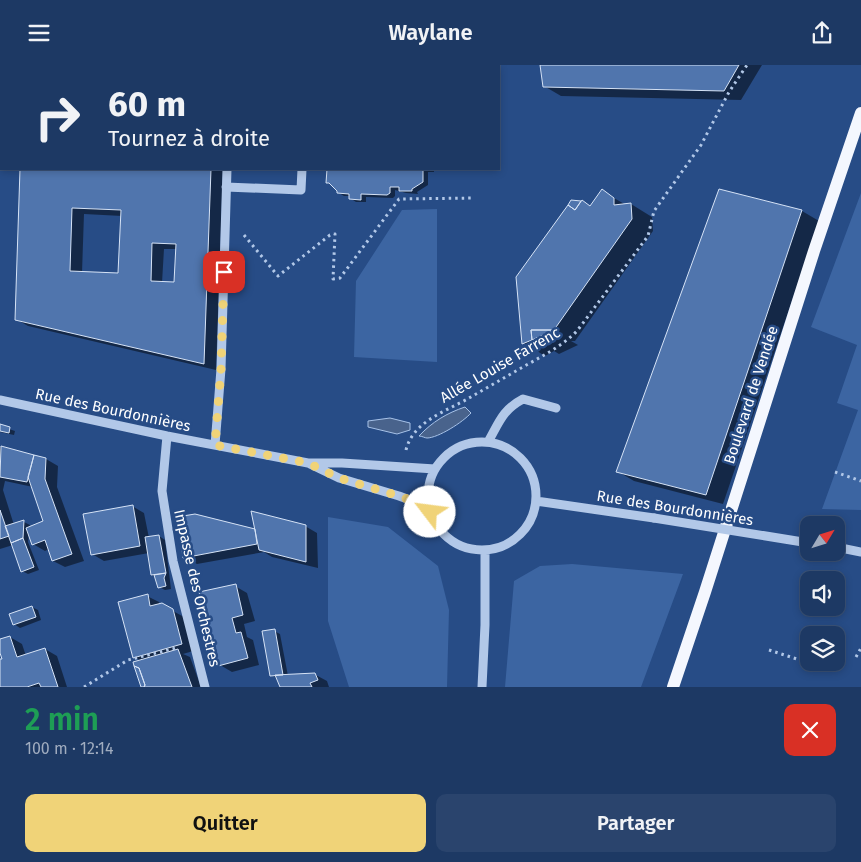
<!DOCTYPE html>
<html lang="fr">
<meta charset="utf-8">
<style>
body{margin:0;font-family:"Fira Sans",sans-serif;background:#2a446d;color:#f1f3f6;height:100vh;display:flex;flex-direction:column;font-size:19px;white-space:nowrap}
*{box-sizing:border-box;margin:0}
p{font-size:16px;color:#a0acbf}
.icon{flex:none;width:28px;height:28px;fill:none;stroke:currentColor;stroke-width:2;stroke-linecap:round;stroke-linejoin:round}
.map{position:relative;height:622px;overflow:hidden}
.drawer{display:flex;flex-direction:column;background:#1d3964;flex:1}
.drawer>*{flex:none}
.guide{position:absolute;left:0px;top:0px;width:500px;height:105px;box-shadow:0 2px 8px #0003,0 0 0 1px #3b5378;background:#1d3964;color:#f1f3f6;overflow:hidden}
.needle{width:32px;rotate:52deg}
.controls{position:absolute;left:800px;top:451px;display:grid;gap:10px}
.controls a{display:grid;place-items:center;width:45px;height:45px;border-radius:10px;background:#1d3964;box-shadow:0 2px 8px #0003,0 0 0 1px #3b5378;font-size:25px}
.pin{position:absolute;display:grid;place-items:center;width:42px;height:42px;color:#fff;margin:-21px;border-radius:10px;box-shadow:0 2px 8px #0006}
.me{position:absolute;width:55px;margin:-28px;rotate:300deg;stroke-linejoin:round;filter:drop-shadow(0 0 4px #0008)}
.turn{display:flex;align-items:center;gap:18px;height:105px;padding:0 25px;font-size:22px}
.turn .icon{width:65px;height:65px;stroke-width:2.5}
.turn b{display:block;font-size:35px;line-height:42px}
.round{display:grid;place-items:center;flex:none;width:52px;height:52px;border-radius:10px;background:#2a446d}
.summary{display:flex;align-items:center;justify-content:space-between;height:85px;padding:0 25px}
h1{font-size:30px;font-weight:600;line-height:38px;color:#1e9e55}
.action{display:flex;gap:10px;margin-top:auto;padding:10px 25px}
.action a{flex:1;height:58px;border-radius:10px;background:#f0d378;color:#111;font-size:20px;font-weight:600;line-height:58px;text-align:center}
.action a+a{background:#2a446d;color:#f1f3f6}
header{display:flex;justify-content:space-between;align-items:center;height:65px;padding:0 25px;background:#1d3964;font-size:22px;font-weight:600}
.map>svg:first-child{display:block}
.green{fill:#3c65a2}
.water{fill:#49638c;stroke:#a7c2e8}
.shadow{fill:#0007;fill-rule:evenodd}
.building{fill:#5075ad;stroke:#d6e3f6;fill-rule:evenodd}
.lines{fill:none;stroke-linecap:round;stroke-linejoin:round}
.path{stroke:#b2c8e8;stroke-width:3;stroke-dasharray:2.5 4;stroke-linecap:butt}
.minor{stroke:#b2c8e8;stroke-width:9}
.major{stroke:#f4f7fe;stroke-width:12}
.minor-bridge{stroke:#b2c8e8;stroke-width:9}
.route{stroke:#f0d378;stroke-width:9;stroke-dasharray:0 16.2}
.labels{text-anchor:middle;stroke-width:5;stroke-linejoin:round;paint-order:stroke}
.street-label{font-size:15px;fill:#fff;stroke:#274c86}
</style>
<header><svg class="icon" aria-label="menu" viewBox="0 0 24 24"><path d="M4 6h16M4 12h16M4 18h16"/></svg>Waylane<svg class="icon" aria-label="share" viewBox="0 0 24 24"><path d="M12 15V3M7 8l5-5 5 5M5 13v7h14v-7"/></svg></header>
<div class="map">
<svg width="861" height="622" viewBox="0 0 861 622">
<rect width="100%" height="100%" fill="#274c86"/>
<path class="green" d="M861,128V445L822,444L858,345L837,338L857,280L811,262Z
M437,144V297L354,292L356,216L402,145Z
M328,452L388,462L438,501L449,545L447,622H349L328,556Z
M572,499L683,509L641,622H505L514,516L540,501Z"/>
<path class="water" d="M465,342L471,348C463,357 438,373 427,373C425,373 422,371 419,371C432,357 447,348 465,342Z
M390,353L410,358V365L397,369L368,362V356Z"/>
<path class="shadow" d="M25,0H89L25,1Z
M127,0H227L127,1Z
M542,0H762L741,35L561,31L544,21Z
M22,104H223L216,305L28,261L16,254ZM84,149L122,151L120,210L82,208ZM164,184H177L176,219L162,218Z
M328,104H434V107H428V120L417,127L418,129L406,128L395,125V131L393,133L366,132V137H356L350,133L351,131H344L339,128L334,121L328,118Z
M602,126L626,140L631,139L652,152L653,166L575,276H571L578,280L559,289L554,286L545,291L524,278L518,212L572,136L582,137L591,142Z
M802,146L819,156L723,439L634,416L617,406Z
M0,361L15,366L14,370L0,367Z
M0,382L46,394L58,401L57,422L84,496L65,502L53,496L49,484L45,486L33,479L29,467L28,477L39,505L28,509L22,506L13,480L0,484ZM5,416L33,422L45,457L29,463L30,460L24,457L14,460L3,425Z
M132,441L144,448L149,473L159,471L165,475L171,524L165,525L159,522L156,512L152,510L149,488L104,496L92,489Z
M305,461L317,468L318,503L272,492L264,487L197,499L185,492L256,466Z
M235,521L247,528L255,556L244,559L247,572L253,575L259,600L232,607L220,600Z
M147,531L159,537L160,540H162L184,552L193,586L183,589L190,592L201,622H142L141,596L134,592Z
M32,542L38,545L41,555L20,563L14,559Z
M274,566L280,569L288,611L314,609L327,616L329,622H281L277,613L271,610Z
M10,572L22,579L26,591L45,584L57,591L67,622H0V596L3,594L0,584V576Z"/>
<path class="building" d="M24,0H78L24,1Z
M126,0H215L126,1Z
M540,0H739L724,26L543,22Z
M20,104H211L204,299L15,255ZM72,143L121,145L118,208L70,206ZM152,178L176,179L174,217L151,216Z
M327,104H428V105H423V117L412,124V126H399V122H390V128L387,130L361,129V135L349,134V129L337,128V126L329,118H326Z
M602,124L614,133V140L631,138L632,154L554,265H531L532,275L522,279L516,212L568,140L575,145L582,135L590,141Z
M719,124L802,145L706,430L616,407Z
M571,135L581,136L575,145L568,140Z
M531,265H554L532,275Z
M0,359L10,362L9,368L0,366Z
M1,381L34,390L27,417L0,412Z
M34,390L46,393L45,414L72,489L52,496L45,475L32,480L26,463L43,456L28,412Z
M133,440L140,481L91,490L83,449Z
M0,445L9,471L0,474Z
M251,446L306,460V497L259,485Z
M195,449L255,464L257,479L183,493L177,452Z
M24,455L23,473L11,478L5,461Z
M159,470L166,508L151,510L145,472Z
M23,473L34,502L21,507L11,478Z
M166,508L164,513L166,521L158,523L154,510Z
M236,519L243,550L232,553L236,568L241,567L248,593L218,601L199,527Z
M148,529L150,541L162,538L173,544L182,579L133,593L118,537Z
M32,541L36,552L13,560L9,549Z
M275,564L283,610L270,611L262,566Z
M10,571L17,592L45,583L58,622H41L39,618L27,622H0V594H2L0,588V574Z
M178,584L192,622H144L145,620L139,603L134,601L133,597Z
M134,601L139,603L145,620L144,622H141Z
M315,608L318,615L310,618L312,622H280L275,610Z"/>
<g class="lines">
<path class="path" d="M244,170L278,211L330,170L335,169L333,214L340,213L399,134L474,133
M406,385C413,356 447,346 469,333C487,323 505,312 523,302C542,291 561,282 577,266L648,171L654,146L701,80L729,27L747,0
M835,407L861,416
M769,585L806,597
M856,592L861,583
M84,622L128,595L176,583"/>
<path class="minor" d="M306,1V0
M226,122L301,125L302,104
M0,335L167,371L308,398H342L435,404
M167,371L162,426L173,496L205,622
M428 431a54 54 0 1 1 108 0a54 54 0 1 1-108 0Z
M488,377C499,358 502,345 523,334L556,343
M215,380L221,304L227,104
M310,399L339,413L399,431L429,442
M536,436L654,453
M836,482L861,487
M482,622L485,560V486"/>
<path class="major" d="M673,622L705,527L814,186L861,48"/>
<path class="minor-bridge" d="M654,453L809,478"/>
</g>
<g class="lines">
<path class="route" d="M224,207L221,304L215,380L308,398L339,413L399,431L429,442L430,447"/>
</g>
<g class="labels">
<g class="street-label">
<text transform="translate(500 300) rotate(-30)" y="5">Allée Louise Farrenc</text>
<text transform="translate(751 330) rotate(-72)" y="5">Boulevard de Vendée</text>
<text transform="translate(113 345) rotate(12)" y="5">Rue des Bourdonnières</text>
<text transform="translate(675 443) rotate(9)" y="5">Rue des Bourdonnières</text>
<text transform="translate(197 523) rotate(77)" y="5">Impasse des Orchestres</text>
</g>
</g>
</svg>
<div class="controls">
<a><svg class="needle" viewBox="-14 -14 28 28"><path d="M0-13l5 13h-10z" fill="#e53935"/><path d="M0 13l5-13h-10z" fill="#a0acbf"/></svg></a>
<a><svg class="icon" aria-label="sound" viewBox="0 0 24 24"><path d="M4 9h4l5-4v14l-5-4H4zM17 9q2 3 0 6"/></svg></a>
<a><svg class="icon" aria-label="layers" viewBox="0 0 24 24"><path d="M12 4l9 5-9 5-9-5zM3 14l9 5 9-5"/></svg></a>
</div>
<div class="pin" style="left:224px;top:207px;background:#d93025"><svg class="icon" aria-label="arrive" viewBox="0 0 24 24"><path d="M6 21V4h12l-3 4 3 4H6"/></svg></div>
<svg class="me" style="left:430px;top:447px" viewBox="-20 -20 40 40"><circle r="19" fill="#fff"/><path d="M0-13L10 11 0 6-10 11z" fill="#f0d378"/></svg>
<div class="guide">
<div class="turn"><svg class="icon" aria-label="right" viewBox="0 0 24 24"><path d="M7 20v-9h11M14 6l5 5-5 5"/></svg><div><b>60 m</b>Tournez à droite</div></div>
</div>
</div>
<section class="drawer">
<div class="summary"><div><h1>2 min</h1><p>100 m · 12:14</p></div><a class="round" style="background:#d93025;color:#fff"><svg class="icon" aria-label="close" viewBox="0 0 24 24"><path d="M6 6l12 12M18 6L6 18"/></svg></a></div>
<div class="action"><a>Quitter</a><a>Partager</a></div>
</section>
